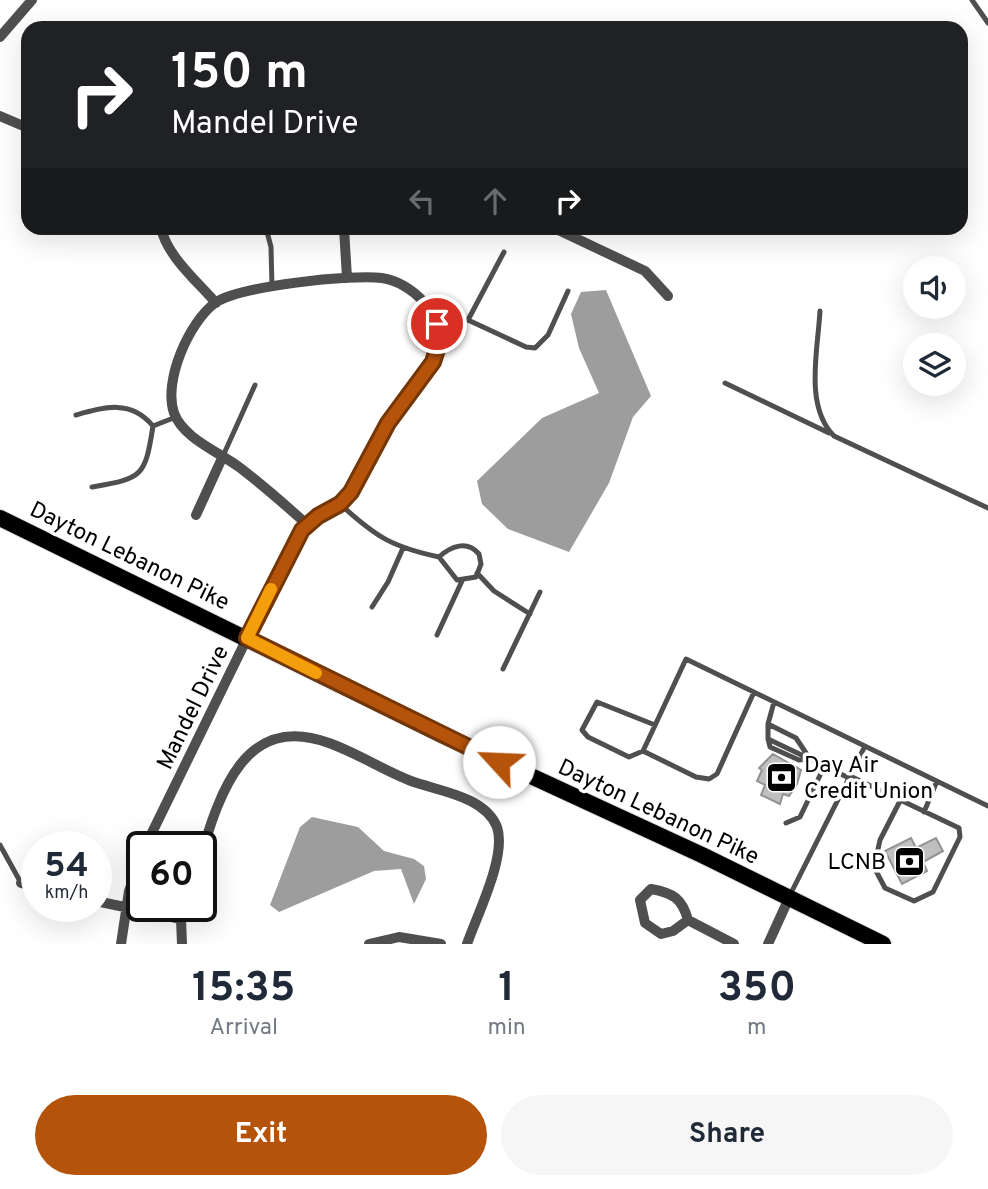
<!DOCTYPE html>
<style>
body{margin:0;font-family:Overpass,sans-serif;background:#f6f6f7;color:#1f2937;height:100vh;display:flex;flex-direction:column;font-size:26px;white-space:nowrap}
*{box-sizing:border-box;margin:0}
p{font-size:23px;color:#747a83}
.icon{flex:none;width:38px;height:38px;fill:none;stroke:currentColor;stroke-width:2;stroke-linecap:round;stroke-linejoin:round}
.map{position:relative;height:944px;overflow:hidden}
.panel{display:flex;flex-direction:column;background:#fff;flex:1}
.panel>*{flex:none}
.top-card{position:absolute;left:21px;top:21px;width:947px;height:214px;border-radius:21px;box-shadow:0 7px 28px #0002;background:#202124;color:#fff;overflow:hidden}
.fabs{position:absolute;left:903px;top:256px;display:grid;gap:14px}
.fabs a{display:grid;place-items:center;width:63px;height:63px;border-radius:50%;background:#fff;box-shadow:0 7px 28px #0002;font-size:35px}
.speed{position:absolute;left:21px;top:831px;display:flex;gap:14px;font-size:35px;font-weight:700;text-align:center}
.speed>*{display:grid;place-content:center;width:91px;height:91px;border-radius:50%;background:#fff;box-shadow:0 7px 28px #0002;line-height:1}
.speed small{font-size:18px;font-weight:400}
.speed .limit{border:4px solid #111;border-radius:10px;background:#fff;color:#111}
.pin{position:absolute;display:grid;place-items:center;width:60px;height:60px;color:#fff;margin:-30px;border:4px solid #fff;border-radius:50%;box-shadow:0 2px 7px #0007}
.me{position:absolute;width:77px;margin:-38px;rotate:295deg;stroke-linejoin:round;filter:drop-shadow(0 0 5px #0008)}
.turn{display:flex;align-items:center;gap:24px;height:147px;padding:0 35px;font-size:32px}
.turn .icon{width:91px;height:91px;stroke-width:2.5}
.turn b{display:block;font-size:49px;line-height:60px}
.lanes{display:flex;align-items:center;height:66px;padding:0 35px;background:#0003;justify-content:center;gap:35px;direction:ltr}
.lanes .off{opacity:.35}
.eta{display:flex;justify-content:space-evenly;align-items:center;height:119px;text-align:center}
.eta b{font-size:42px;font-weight:700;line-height:49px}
.primary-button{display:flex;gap:14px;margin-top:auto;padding:14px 35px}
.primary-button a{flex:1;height:80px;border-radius:42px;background:#b45309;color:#fff;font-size:28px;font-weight:700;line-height:80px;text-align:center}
.primary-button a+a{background:#f6f6f7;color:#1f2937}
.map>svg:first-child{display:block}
.water{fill:#9d9d9d}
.building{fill:#bfbfbf;stroke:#939393;stroke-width:2}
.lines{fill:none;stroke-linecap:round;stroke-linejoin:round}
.primary-casing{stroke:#dbdbdb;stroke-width:18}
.lane{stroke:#4f4f4f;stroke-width:5}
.street{stroke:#4f4f4f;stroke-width:10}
.primary{stroke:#000;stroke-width:16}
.route-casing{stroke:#753606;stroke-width:18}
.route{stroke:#b45309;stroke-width:12}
.slow{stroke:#f59e0b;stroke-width:12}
.labels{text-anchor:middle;stroke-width:7;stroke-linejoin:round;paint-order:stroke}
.street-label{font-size:23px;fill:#000;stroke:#fff}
.poi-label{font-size:23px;fill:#000;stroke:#fff;text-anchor:start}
</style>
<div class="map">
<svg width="988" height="944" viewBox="0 0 988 944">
<rect width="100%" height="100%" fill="#fff"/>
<path class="water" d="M606,290L651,396L633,417L609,483L569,552L508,529L482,504L477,481L542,418L599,393L579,348L571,314L581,292Z
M312,817L358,827L384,851L414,859L424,866L426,879L414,904L401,869L374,871L279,912L270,905L300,827Z"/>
<path class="building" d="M773,754L801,770L797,784L789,796L783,794L780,804L761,795L765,785L757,781L762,770L759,768Z
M911,838L916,848L936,838L943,851L923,862L927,871L902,884L885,851Z"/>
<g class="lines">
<defs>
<path id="primary" d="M0,518L442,735L702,855L883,944"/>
</defs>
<use href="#primary" class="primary-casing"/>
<path class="lane" d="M972,0L988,23
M266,228L271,247L272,287
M820,311C818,349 804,406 834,436L988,508
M468,320L504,252
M437,324L468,320L526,347L535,348L548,335L568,291
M725,383L829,433
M76,415C104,407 131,399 153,426
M223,456L255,385
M92,487C142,478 145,478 153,426L176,417
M340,504C376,537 392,547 439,557C451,546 467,540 479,554L481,564L476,577L457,580L439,557
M477,573L494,591L530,614
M372,607L388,582L403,548
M437,635L462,581
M503,669L540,592
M754,692L717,774L709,779L696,777L643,751L686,659L988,806
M774,702L768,724L796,738L810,759L849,778
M768,724V739L810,759
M768,739L770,747L799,760L810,759
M643,751L629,757L588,737L582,730L597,702L655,725
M850,776L959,828L960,837L933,892L914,901L885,888L874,867L880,840L900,801
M924,812L937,781
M786,823L800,817L824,767
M0,845L21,883
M790,895L865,746"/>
<path class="street" d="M0,37L32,0
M0,116L28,128
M161,228C167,256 197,281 216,303
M344,228L347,278
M554,228L645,271L668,296
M196,515L223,456
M145,847L294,542C311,517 325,518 342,502C364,482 371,449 387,424C404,399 433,376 439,345C444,314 411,282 382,278C352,274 239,286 215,303C189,322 163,381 174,413C183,438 219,452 239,467C263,485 285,505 308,525
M201,855C220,793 245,712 329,743C357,753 383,770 411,781C438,791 485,796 497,827C507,856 477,915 467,944
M21,883L37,887
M96,901L181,919
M688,920L673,931L661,934L645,923L640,900L651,889C673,893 682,898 688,920L734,944
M121,944L129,891L142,856
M182,944L181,919L185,906
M369,944L399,937L441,944
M768,944L789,898"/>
<use href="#primary" class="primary"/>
</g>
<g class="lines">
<defs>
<path id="route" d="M437,324L439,343L433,362L388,423L351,492L340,504L318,516L302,530L247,638L499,762"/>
</defs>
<use href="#route" class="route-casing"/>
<use href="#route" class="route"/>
<path class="slow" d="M271,589L247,638L316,673"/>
</g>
<defs>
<symbol id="bank-square" viewBox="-11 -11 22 22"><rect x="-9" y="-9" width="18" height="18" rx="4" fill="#000" stroke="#fff"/><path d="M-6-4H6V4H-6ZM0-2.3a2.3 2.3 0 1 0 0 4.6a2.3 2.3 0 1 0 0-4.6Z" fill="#fff"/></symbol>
</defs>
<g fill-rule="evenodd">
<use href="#bank-square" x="764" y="760" width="35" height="35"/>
<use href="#bank-square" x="892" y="844" width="35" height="35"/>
</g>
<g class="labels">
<g class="street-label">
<text transform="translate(130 555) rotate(26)" y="8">Dayton Lebanon Pike</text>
<text transform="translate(192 707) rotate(-64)" y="8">Mandel Drive</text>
<text transform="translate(659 811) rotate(25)" y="8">Dayton Lebanon Pike</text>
</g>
<g class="poi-label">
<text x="804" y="772">Day Air<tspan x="804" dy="26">Credit Union</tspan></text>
<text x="886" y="869" text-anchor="end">LCNB</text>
</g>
</g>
</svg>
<div class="fabs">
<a><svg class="icon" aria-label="sound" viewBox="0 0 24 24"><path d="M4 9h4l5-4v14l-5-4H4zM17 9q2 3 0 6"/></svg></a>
<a><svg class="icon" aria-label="layers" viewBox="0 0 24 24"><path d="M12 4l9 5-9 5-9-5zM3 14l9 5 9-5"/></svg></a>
</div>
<div class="speed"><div>54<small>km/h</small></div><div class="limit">60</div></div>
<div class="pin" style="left:437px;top:324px;background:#d93025"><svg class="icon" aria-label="arrive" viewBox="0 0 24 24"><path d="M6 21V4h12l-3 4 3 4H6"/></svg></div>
<svg class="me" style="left:499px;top:762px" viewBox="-20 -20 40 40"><circle r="19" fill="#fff"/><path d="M0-13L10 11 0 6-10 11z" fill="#b45309"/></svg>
<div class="top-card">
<div class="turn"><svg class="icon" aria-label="right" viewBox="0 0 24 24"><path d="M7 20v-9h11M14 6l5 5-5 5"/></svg><div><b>150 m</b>Mandel Drive</div></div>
<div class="lanes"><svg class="icon off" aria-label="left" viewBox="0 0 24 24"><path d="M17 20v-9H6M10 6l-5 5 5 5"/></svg><svg class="icon off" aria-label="ahead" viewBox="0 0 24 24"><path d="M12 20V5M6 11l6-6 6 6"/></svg><svg class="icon" aria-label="right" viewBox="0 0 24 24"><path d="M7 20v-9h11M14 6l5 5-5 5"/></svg></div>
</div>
</div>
<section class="panel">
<div class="eta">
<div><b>15:35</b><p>Arrival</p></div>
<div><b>1</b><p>min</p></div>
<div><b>350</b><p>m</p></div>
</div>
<div class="primary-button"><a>Exit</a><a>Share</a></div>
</section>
